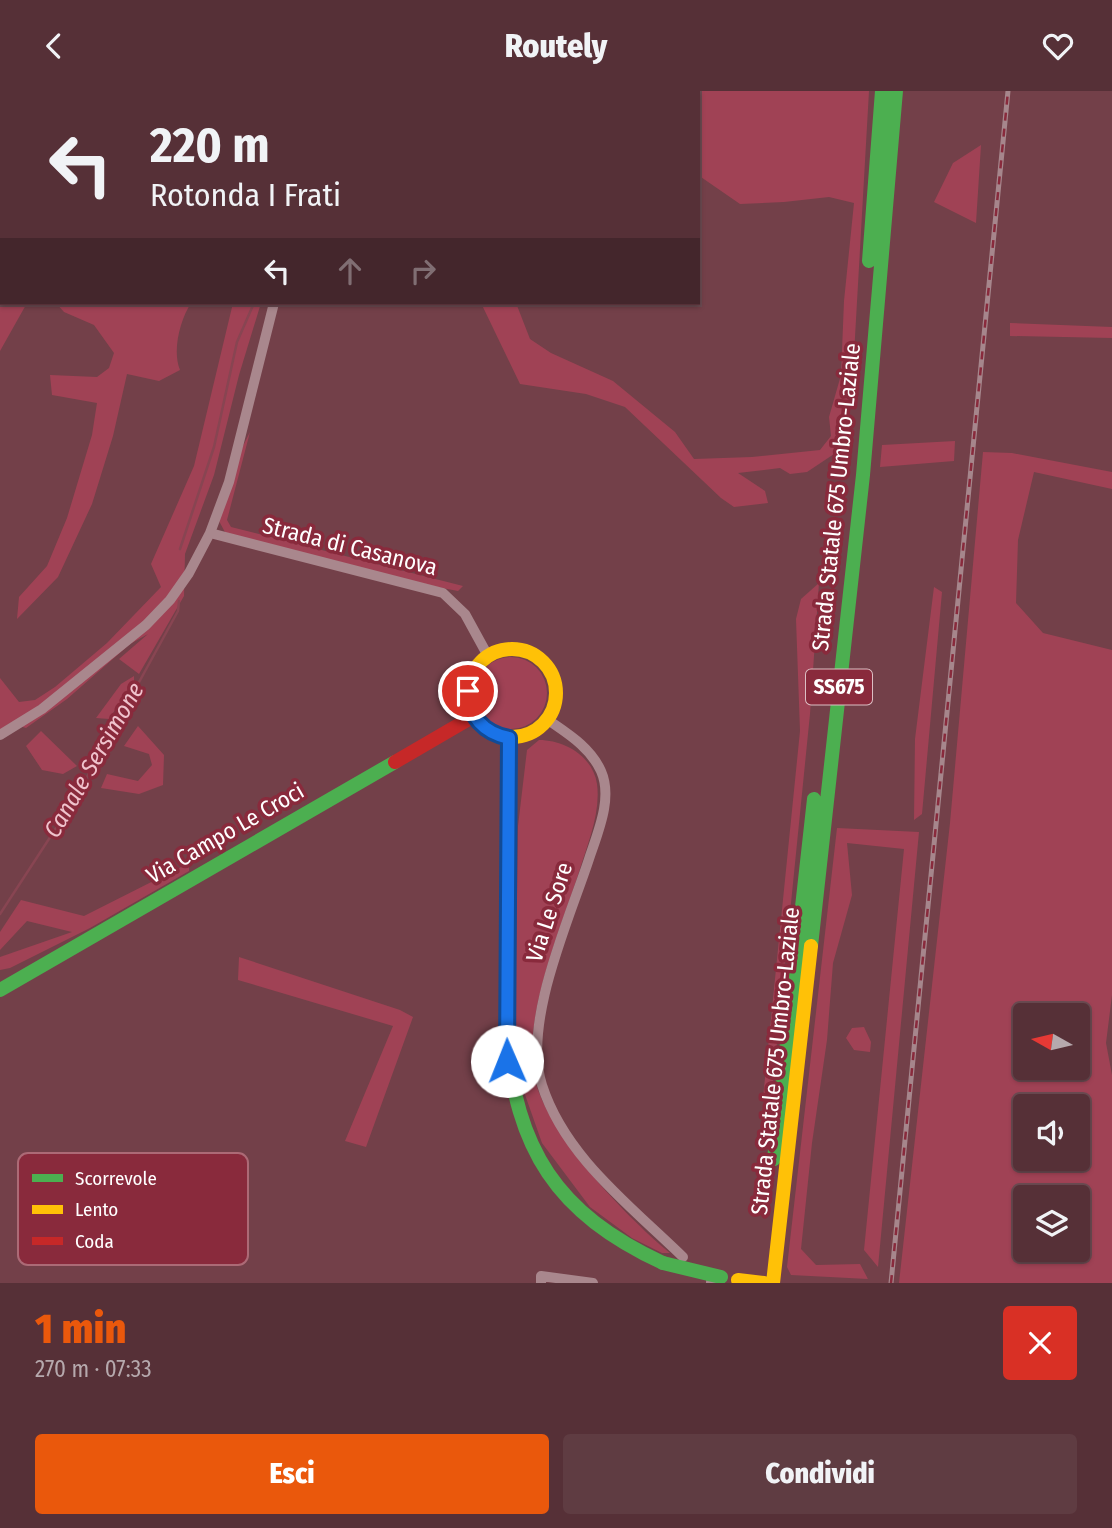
<!DOCTYPE html>
<html lang="it">
<meta charset="utf-8">
<style>
body{margin:0;font-family:"Fira Sans Condensed",sans-serif;background:#5f3c42;color:#f1f3f6;height:100vh;display:flex;flex-direction:column;font-size:26px;white-space:nowrap}
*{box-sizing:border-box;margin:0}
p{font-size:23px;color:#b6a9ad}
.icon{flex:none;width:38px;height:38px;fill:none;stroke:currentColor;stroke-width:2;stroke-linecap:round;stroke-linejoin:round}
.map{position:relative;height:1192px;overflow:hidden}
.side{display:flex;flex-direction:column;background:#563037;flex:1}
.side>*{flex:none}
.hud{position:absolute;left:0px;top:0px;width:700px;height:214px;box-shadow:0 2px 5px #0004,0 0 0 2px #6c4b52;background:#563037;color:#f1f3f6;overflow:hidden}
.needle{width:46px;rotate:278deg}
.controls{position:absolute;left:1013px;top:912px;display:grid;gap:14px}
.controls a{display:grid;place-items:center;width:77px;height:77px;border-radius:7px;background:#563037;box-shadow:0 2px 5px #0004,0 0 0 2px #6c4b52;font-size:35px}
.pin{position:absolute;display:grid;place-items:center;width:60px;height:60px;color:#fff;margin:-30px;border:4px solid #fff;border-radius:50%;box-shadow:0 2px 7px #0007}
.me{position:absolute;width:77px;margin:-38px;rotate:359deg;stroke-linejoin:round;filter:drop-shadow(0 0 5px #0008)}
.turn{display:flex;align-items:center;gap:24px;height:147px;padding:0 35px;font-size:32px}
.turn .icon{width:91px;height:91px;stroke-width:2.5}
.turn b{display:block;font-size:49px;line-height:60px}
.lanes{display:flex;align-items:center;height:66px;padding:0 35px;background:#0003;justify-content:center;gap:35px;direction:ltr}
.lanes .off{opacity:.35}
.round{display:grid;place-items:center;flex:none;width:74px;height:74px;border-radius:7px;background:#5f3c42}
.headline{display:flex;align-items:center;justify-content:space-between;height:119px;padding:0 35px}
h1{font-size:42px;font-weight:800;line-height:52px;color:#ea580c}
.primary-button{display:flex;gap:14px;margin-top:auto;padding:14px 35px}
.primary-button a{flex:1;height:80px;border-radius:7px;background:#ea580c;color:#fff;font-size:28px;font-weight:800;line-height:80px;text-align:center}
.primary-button a+a{background:#5f3c42;color:#f1f3f6}
header{display:flex;justify-content:space-between;align-items:center;height:91px;padding:0 35px;background:#563037;font-size:32px;font-weight:800}
.map>svg:first-child{display:block}
.green{fill:#a04255;fill-rule:evenodd}
.lines{fill:none;stroke-linecap:round;stroke-linejoin:round}
.stream{stroke:#884552;stroke-width:2.5}
.street{stroke:#a9878d;stroke-width:10}
.fast{stroke:#4caf50;stroke-width:14}
.slow{stroke:#ffc107;stroke-width:14}
.jam{stroke:#c62828;stroke-width:14}
.rail-casing{stroke:#a6868c;stroke-width:5}
.rail{stroke:#892a3c;stroke-width:2.5;stroke-dasharray:8;stroke-linecap:butt}
.fast-bridge{stroke:#4caf50;stroke-width:14}
.slow-bridge{stroke:#ffc107;stroke-width:14}
.route-casing{stroke:#114b97;stroke-width:18}
.route{stroke:#1a73e8;stroke-width:12}
.labels{text-anchor:middle;stroke-width:7;stroke-linejoin:round;paint-order:stroke}
.shield{fill:#892a3c;stroke:#dcbfc4;stroke-width:2}
.shield-label{font-size:21px;font-weight:bold;fill:#fff}
.street-label{font-size:23px;fill:#fff;stroke:#892a3c}
.water-label{font-size:24px;font-style:italic;fill:#f0c3cd;stroke:#892a3c}
.key{fill:#892a3c;stroke:#ac6a76;stroke-width:2}
.key-label{font-size:19px;fill:#fff}
</style>
<header><svg class="icon" aria-label="back" viewBox="0 0 24 24"><path d="M15 5l-7 7 7 7"/></svg>Routely<svg class="icon" aria-label="heart" viewBox="0 0 24 24"><path d="M12 20l-8-8c-3-5 5-10 8-4 3-6 11-1 8 4z"/></svg></header>
<div class="map">
<svg width="1112" height="1192" viewBox="0 0 1112 1192">
<rect width="100%" height="100%" fill="#734049"/>
<path class="green" d="M0,0H54L2,2V212H27L0,260Z
M460,0H869L853,281L841,353L834,363L807,381L790,383L780,377L738,382L765,400L768,412L734,416L721,407L625,316L586,303L520,293L481,212H516L530,248L551,262L613,290L675,341L694,368L752,366L820,359L831,345L829,326L841,284L844,210L854,112L829,106L784,111L740,113L698,84V2Z
M981,54L976,132L934,111L953,72Z
M56,212H191C180,229 172,260 180,279L159,290L127,283L113,345L92,413L58,486L17,528L19,506L47,475L67,427L92,344L97,312L52,304L50,284L97,286L109,277L114,262L94,234L64,221Z
M233,212H261L239,284L214,384L185,463L184,505L139,583L119,568L148,543L130,553L67,608L26,637L10,632L0,639V587L19,611L35,609L55,596L107,552L161,496L151,473L194,375Z
M1010,232L1112,236V247L1010,245Z
M250,341L227,429L231,436L463,495L458,500L437,496L226,443L219,430L239,363Z
M955,350L954,370L880,376L882,354Z
M983,361L1012,362L1112,381V398L1034,381L1018,449L1016,512L1043,542L1112,559V904L1106,952L1112,984V1192H899L950,732ZM1026,924H1078V976H1026ZM1026,1015H1078V1068H1026ZM1026,1106H1078V1158H1026Z
M819,492L810,623L771,1011L763,1007L800,640L796,528L801,508Z
M934,496L942,501L922,723L914,729L915,648Z
M475 602a36 36 0 1 1 72 0a36 36 0 1 1-72 0Z
M134,585V591L109,628L96,627L121,593Z
M138,635L164,664L163,694L139,703L101,697L107,683L138,690L152,674L149,663L124,655Z
M41,640L77,675L63,683L42,679L26,655Z
M539,649C564,649 593,665 597,693C601,722 587,754 579,781C560,839 529,911 532,972C535,1032 625,1125 670,1162H662L632,1147L590,1116L542,1052L523,998L515,937L518,735L527,659Z
M837,737L919,741L878,1176L864,1159L904,758L847,752L852,804L833,872L827,949L812,1052L801,1158L816,1174L860,1173L868,1188L791,1184L787,1176Z
M189,772V780L90,837L10,877L0,879V866L72,841L27,830L0,859V841L21,809L84,825Z
M239,866L400,919L413,926L366,1056L345,1050L393,935L238,889Z
M864,936L871,951L870,961L854,959L846,947L852,937Z"/>
<g class="lines">
<path class="stream" d="M322,2V0
M180,458L214,356L237,251L254,212
M0,823L75,708L178,520L179,510"/>
<path class="street" d="M333,2L334,0
M210,442L443,502L465,523L488,565
M548,629C568,643 590,656 601,680C613,707 598,741 589,768C569,829 522,932 542,994C565,1066 631,1115 683,1166
M0,644L42,618L146,534L170,509L189,482L210,442L229,391L274,212
M711,1191V1192
M541,1192V1185L593,1192"/>
<path class="fast" d="M869,170L882,0
M509,647L506,942C516,1059 556,1122 663,1172
M811,855L863,384L896,0
M0,899L395,671
M774,1068L814,708"/>
<path class="slow" d="M468 602a44 44 0 1 1 88 0a44 44 0 1 1-88 0Z
M773,1192L811,855"/>
<path class="jam" d="M395,671L474,625"/>
<defs>
<path id="rail" d="M891,1192L1008,0"/>
</defs>
<use href="#rail" class="rail-casing"/>
<use href="#rail" class="rail"/>
<path class="fast-bridge" d="M663,1172L721,1186"/>
<path class="slow-bridge" d="M738,1189L764,1192"/>
</g>
<g class="lines">
<defs>
<path id="route" d="M468,600C469,626 484,642 509,647L507,970"/>
</defs>
<use href="#route" class="route-casing"/>
<use href="#route" class="route"/>
</g>
<g class="labels">
<rect class="shield" x="806" y="578.5" width="66" height="35" rx="5"/>
<g class="shield-label">
<text x="839" y="603">SS675</text>
</g>
<g class="street-label">
<text transform="translate(836 406) rotate(-84)" y="8">Strada Statale 675 Umbro-Laziale</text>
<text transform="translate(350 455) rotate(14)" y="8">Strada di Casanova</text>
<text transform="translate(225 742) rotate(-30)" y="8">Via Campo Le Croci</text>
<text transform="translate(549 821) rotate(-72)" y="8">Via Le Sore</text>
<text transform="translate(775 970) rotate(-84)" y="8">Strada Statale 675 Umbro-Laziale</text>
</g>
<g class="water-label">
<text transform="translate(94 669) rotate(-60)" y="8">Canale Sersimone</text>
</g>
</g>
<rect x="18" y="1062" width="230" height="112" rx="10" class="key"/>
<rect x="32" y="1083" width="31" height="8" fill="#4caf50"/>
<rect x="32" y="1114" width="31" height="9" fill="#ffc107"/>
<rect x="32" y="1146" width="31" height="8" fill="#c62828"/>
<g class="key-label">
<text x="75" y="1094">Scorrevole</text>
<text x="75" y="1125">Lento</text>
<text x="75" y="1157">Coda</text>
</g>
</svg>
<div class="controls">
<a><svg class="needle" viewBox="-14 -14 28 28"><path d="M0-13l5 13h-10z" fill="#e53935"/><path d="M0 13l5-13h-10z" fill="#b6a9ad"/></svg></a>
<a><svg class="icon" aria-label="sound" viewBox="0 0 24 24"><path d="M4 9h4l5-4v14l-5-4H4zM17 9q2 3 0 6"/></svg></a>
<a><svg class="icon" aria-label="layers" viewBox="0 0 24 24"><path d="M12 4l9 5-9 5-9-5zM3 14l9 5 9-5"/></svg></a>
</div>
<div class="pin" style="left:468px;top:600px;background:#d93025"><svg class="icon" aria-label="arrive" viewBox="0 0 24 24"><path d="M6 21V4h12l-3 4 3 4H6"/></svg></div>
<svg class="me" style="left:507px;top:970px" viewBox="-20 -20 40 40"><circle r="19" fill="#fff"/><path d="M0-13L10 11 0 6-10 11z" fill="#1a73e8"/></svg>
<div class="hud">
<div class="turn"><svg class="icon" aria-label="left" viewBox="0 0 24 24"><path d="M17 20v-9H6M10 6l-5 5 5 5"/></svg><div><b>220 m</b>Rotonda I Frati</div></div>
<div class="lanes"><svg class="icon" aria-label="left" viewBox="0 0 24 24"><path d="M17 20v-9H6M10 6l-5 5 5 5"/></svg><svg class="icon off" aria-label="ahead" viewBox="0 0 24 24"><path d="M12 20V5M6 11l6-6 6 6"/></svg><svg class="icon off" aria-label="right" viewBox="0 0 24 24"><path d="M7 20v-9h11M14 6l5 5-5 5"/></svg></div>
</div>
</div>
<section class="side">
<div class="headline"><div><h1>1 min</h1><p>270 m · 07:33</p></div><a class="round" style="background:#d93025;color:#fff"><svg class="icon" aria-label="close" viewBox="0 0 24 24"><path d="M6 6l12 12M18 6L6 18"/></svg></a></div>
<div class="primary-button"><a>Esci</a><a>Condividi</a></div>
</section>
